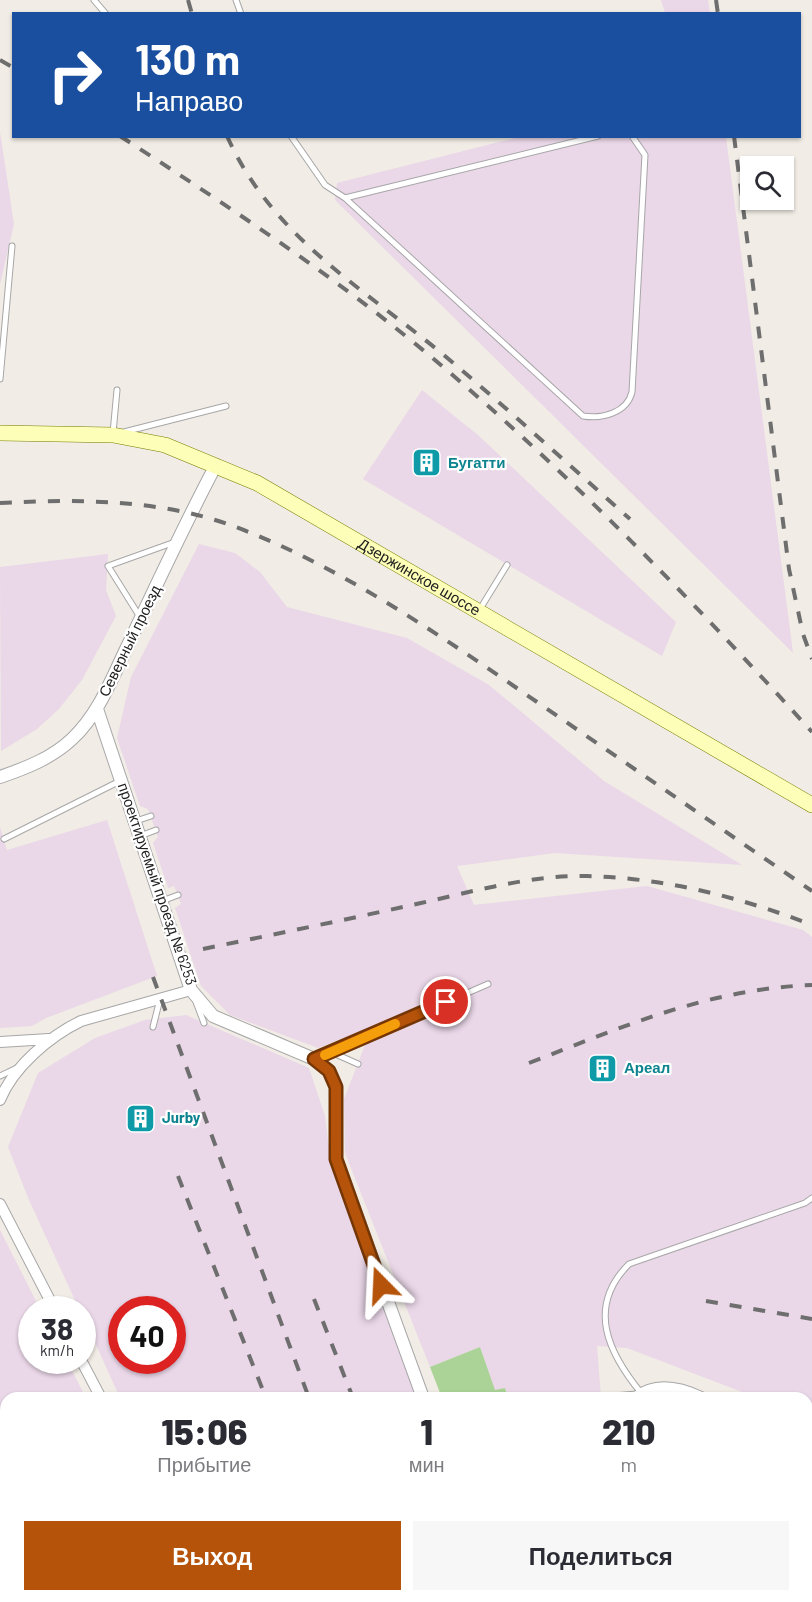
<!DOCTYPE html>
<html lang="ru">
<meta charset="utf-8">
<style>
body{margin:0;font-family:Barlow,sans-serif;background:#f7f7f7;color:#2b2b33;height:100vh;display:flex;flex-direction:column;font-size:22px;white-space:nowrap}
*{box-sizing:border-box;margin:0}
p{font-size:20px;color:#7c7c81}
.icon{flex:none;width:33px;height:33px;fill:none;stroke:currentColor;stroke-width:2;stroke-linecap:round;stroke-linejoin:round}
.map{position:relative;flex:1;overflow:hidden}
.side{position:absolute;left:0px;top:1392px;width:813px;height:210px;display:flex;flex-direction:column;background:#fff;border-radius:18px 18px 0 0;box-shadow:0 2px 4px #0004}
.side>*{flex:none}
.hud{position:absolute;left:12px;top:12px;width:789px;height:126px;border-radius:0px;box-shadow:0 2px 4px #0004;background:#1a4fa0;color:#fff;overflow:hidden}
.fabs{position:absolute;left:740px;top:156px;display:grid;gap:12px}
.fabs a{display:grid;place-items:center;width:54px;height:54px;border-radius:0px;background:#fff;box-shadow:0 2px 4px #0004;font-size:30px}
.speed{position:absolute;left:18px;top:1296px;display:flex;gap:12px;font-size:30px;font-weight:700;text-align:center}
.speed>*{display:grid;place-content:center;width:78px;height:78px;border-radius:50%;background:#fff;box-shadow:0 2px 4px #0004;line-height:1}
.speed small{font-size:15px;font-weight:400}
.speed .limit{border:9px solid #d22;background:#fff;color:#111}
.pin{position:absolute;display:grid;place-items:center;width:51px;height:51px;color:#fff;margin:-26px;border:3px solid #fff;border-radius:50%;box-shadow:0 2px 6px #0007}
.me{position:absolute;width:66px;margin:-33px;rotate:339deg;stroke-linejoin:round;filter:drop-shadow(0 0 4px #0008)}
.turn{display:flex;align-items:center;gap:21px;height:126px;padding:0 24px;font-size:27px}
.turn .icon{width:78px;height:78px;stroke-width:2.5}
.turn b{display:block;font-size:42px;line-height:51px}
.eta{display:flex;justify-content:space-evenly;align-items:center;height:102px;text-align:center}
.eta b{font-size:36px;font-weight:800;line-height:42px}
.primary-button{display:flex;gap:12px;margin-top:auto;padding:12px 24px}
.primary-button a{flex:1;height:69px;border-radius:0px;background:#b45309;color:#fff;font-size:24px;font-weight:800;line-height:69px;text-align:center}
.primary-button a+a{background:#f7f7f7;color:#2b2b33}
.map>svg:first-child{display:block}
.industrial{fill:#ead7e8;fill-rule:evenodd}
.forest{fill:#abd397}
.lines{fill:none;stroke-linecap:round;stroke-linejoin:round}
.service-casing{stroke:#a7a7a7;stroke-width:7}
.minor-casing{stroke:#a7a7a7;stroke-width:12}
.tertiary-casing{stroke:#a7a7a7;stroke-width:14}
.secondary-casing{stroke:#757d00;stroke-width:16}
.service{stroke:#fff;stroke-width:5}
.minor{stroke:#fff;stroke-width:10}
.tertiary{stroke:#fff;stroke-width:12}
.secondary{stroke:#fdfeb7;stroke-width:15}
.rail{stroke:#6e6e6e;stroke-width:4;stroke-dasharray:12 12;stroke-linecap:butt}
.route-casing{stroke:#753606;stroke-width:15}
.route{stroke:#b45309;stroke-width:10}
.slow{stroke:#f59e0b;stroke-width:10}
.labels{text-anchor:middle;stroke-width:4.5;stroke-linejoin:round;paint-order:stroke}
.culture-label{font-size:15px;font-weight:bold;fill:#0d838f;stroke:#fff;text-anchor:start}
.street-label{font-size:15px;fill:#202020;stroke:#fff}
</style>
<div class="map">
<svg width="812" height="1602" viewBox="0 0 812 1602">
<rect width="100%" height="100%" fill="#f1ece5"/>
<path class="industrial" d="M661,0H708L710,13H665Z
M0,132L14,224L0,284Z
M519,137H726L793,653L335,200L337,183Z
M422,390L478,435L676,622L662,656L363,479Z
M199,544L235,553L260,572L287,607L407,638L489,685L604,781L742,865L555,853L457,866L474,905L647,886L803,930L812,937V1419L807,1417V1398H758L627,1348L597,1346L601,1398H508L505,1388L495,1391L480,1347L430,1367L345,1153L344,1099L365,1045L361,1031L318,1048L230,1015L201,986L175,908L181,904L174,886L168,888L153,843L158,837L148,809L140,806L117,738L131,677Z
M108,554L106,590L116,616L82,680L59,709L37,729L1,751L0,567Z
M107,820L157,976L46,1018L32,1026L0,1028V827L7,850Z
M186,1015L309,1068L325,1116L331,1166L418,1398H120L83,1316L82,1310L79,1309L29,1200L8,1147L38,1073L95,1038L145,1020ZM122,1310H172V1360H122Z
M0,1230L40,1309L32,1310V1360L67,1361L86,1398H6V1596H130V1602H0Z
M807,1459L812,1462V1602H655L653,1596H807Z
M152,1596H540L545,1602H152Z"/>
<path class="forest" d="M480,1347L495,1390L505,1388L508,1398H442L430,1367Z"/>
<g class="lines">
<defs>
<path id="service" d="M94,0L106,14
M236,0L241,14
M291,136L325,185L345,198L583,416C602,419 627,413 632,392L645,155L632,136
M345,198L598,136
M0,379L12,246
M124,432L226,406
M113,433L117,390
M480,609L507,565
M140,617L108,566L175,542
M136,821L151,816
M140,836L156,830
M4,839L120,781
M162,901L178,895
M196,1002L204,1023
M153,1027L160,999
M331,1052L358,1064
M316,1059L488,984
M0,1076L17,1068
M642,1394C608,1353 586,1307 629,1264L805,1203L812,1198
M601,1397L637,1394"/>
<path id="minor" d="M0,1042L49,1039
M0,1100C13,1067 50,1036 81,1021L191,990
M0,1204L55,1310
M81,1360L101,1398
M140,1602V1596"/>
<path id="tertiary" d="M97,709L191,990L213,1016L314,1059L329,1071L336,1087V1159L423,1398
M0,777C26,768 52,758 72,739C100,713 113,675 130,641C158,582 185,523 216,465
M636,1398C656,1382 680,1388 701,1398
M807,1452L812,1455
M556,1596L566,1602
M607,1602L614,1596"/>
<g id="secondary">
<path id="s1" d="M0,433L113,435L165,445L257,483L812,805"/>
</g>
</defs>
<use href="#service" class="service-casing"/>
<use href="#minor" class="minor-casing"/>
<use href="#tertiary" class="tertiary-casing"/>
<use href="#secondary" class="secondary-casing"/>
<use href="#service" class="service"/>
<use href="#minor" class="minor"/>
<use href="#tertiary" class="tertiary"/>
<use href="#secondary" class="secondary"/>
<path class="rail" d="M188,0L192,14
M716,0L718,14
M0,60L14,68
M120,136C231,208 342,281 442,366C575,479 695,603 812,732
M227,136C272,237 363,288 445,356C508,409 569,465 630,519
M734,136L789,569L803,634L812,659
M0,503C77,499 160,499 233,526C339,565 444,638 537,702C629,765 720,828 812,891
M203,949C276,934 349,919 421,903C475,891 531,875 587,876C665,878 740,897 812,925
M153,977L309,1398
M529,1063C625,1026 708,989 812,985
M178,1176L266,1398
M314,1299L353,1398
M706,1301L812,1319
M416,1596L426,1602
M447,1596L454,1602"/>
</g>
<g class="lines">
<defs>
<path id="route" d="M381,1285L336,1159V1087L329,1071L314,1059L446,1002"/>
</defs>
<use href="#route" class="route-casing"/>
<use href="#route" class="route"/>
<path class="slow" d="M325,1055L395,1024"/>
</g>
<defs>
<symbol id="building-square" viewBox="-11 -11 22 22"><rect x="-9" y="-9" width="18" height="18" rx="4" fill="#0f9aa8" stroke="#fff"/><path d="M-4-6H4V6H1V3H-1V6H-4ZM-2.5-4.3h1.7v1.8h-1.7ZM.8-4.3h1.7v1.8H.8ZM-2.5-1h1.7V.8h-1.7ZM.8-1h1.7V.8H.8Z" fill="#fff"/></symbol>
</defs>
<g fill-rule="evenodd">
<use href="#building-square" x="410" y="446" width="33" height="33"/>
<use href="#building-square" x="586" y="1052" width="33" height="33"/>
<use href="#building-square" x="124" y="1102" width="33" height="33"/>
</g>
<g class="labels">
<g class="culture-label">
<text x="448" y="468">Бугатти</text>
<text x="624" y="1073">Ареал</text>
<text x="162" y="1123">Jurby</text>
</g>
<g class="street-label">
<text dy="5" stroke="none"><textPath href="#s1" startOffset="453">Дзержинское шоссе</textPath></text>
<text transform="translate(130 641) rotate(-64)" y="5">Северный проезд</text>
<text transform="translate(157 884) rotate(71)" y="5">проектируемый проезд № 6253</text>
</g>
</g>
</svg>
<div class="fabs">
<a><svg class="icon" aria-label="search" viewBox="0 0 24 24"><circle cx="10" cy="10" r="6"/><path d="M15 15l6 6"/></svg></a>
</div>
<div class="speed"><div>38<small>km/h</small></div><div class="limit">40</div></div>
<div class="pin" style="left:446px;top:1002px;background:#d93025"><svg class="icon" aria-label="arrive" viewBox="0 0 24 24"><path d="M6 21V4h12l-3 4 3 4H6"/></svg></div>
<svg class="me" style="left:381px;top:1285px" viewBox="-20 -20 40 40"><path d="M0-17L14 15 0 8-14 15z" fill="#b45309" stroke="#fff" stroke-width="4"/></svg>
<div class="hud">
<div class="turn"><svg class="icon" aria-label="right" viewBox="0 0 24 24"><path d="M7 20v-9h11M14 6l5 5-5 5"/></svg><div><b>130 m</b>Направо</div></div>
</div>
<section class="side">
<div class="eta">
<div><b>15:06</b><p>Прибытие</p></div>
<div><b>1</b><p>мин</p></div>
<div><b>210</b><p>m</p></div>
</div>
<div class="primary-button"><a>Выход</a><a>Поделиться</a></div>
</section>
</div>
